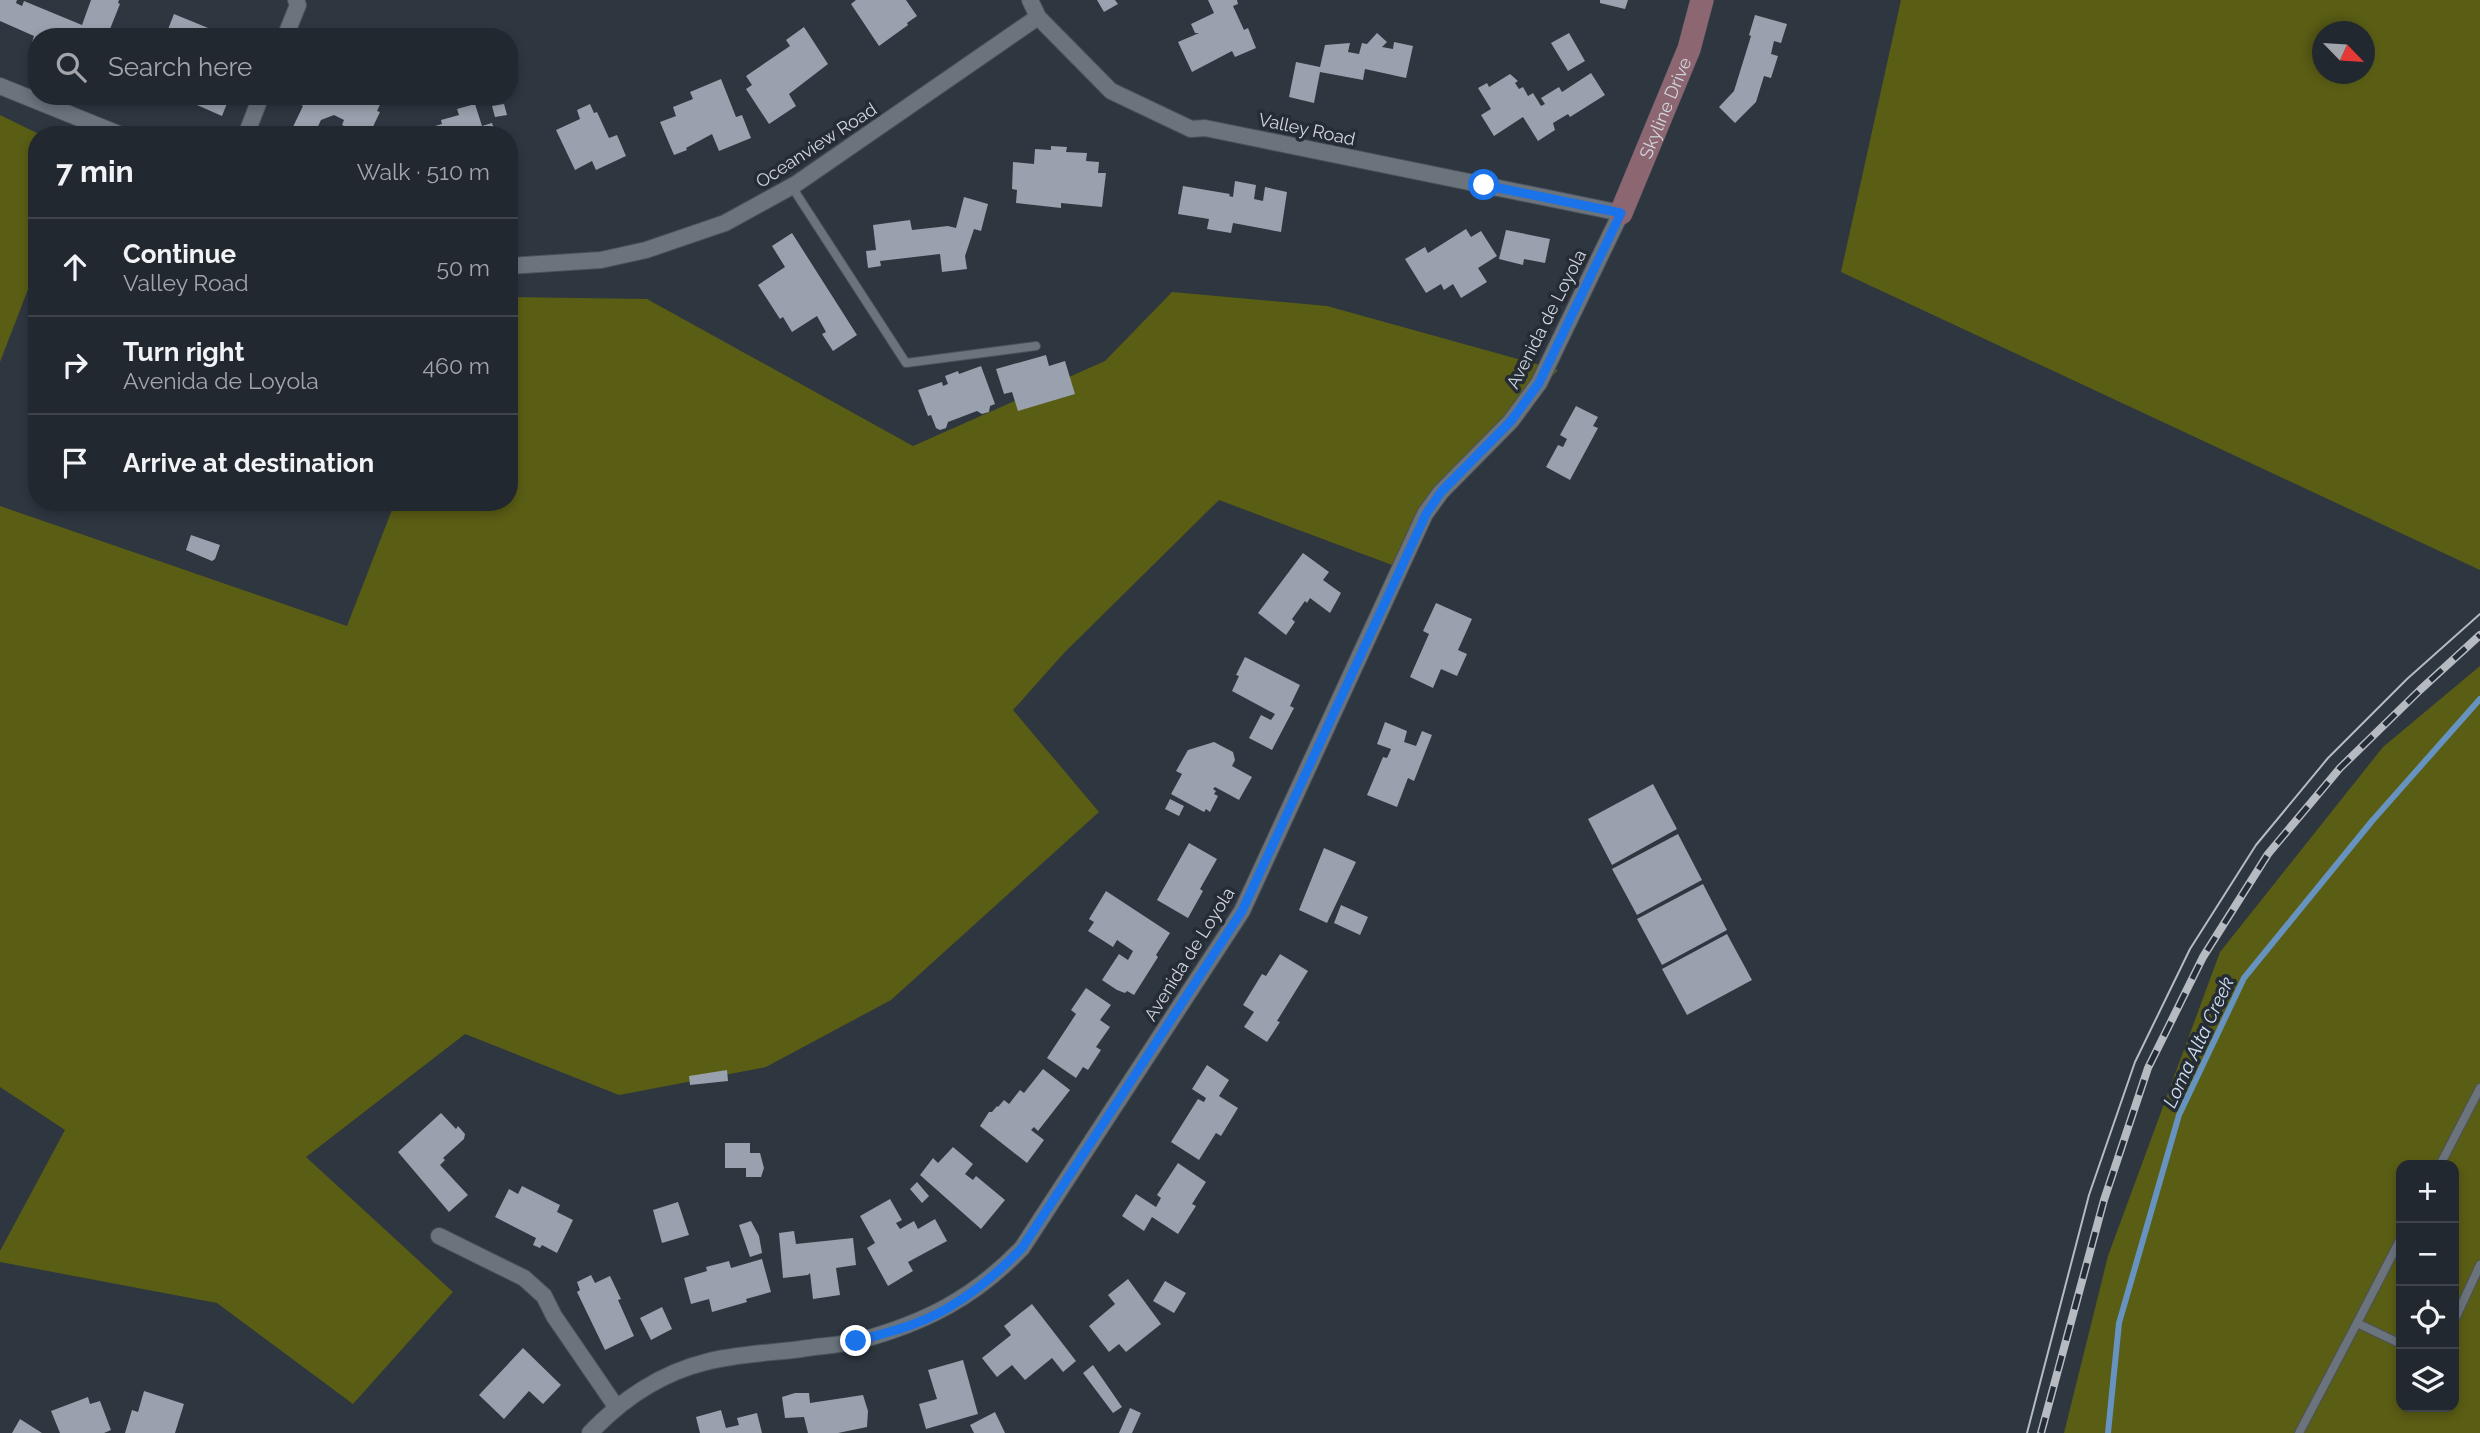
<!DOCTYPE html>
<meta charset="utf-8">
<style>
body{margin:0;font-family:Raleway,sans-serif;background:#2e343b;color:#f1f3f6}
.controls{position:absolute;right:21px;bottom:21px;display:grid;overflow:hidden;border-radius:14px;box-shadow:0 4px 10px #0003}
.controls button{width:63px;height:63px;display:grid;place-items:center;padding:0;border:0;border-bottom:2px solid #3f444b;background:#22282f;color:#f1f3f6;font:35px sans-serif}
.compass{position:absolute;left:2312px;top:21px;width:63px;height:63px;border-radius:50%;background:#22282f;box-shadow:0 4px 10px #0003;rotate:115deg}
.stop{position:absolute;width:21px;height:21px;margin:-16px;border:5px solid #1a73e8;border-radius:50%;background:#fff}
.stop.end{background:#1a73e8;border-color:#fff;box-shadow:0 2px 7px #0008}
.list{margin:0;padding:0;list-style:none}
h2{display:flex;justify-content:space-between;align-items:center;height:91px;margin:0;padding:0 28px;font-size:30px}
h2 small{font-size:23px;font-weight:400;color:#a2a6aa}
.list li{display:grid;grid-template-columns:46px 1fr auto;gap:21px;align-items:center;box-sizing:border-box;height:98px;padding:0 28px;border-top:2px solid #3f444b}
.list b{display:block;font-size:26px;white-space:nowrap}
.list p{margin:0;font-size:23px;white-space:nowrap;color:#a2a6aa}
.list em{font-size:23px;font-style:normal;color:#a2a6aa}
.icon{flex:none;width:38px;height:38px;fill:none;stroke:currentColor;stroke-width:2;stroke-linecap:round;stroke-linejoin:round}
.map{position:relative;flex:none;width:2480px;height:1433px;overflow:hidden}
.search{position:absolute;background:#22282f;box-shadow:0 4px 10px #0003;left:28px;top:28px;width:490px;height:77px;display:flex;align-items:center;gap:18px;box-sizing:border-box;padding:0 24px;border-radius:28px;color:#a2a6aa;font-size:26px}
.panel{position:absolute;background:#22282f;box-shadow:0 4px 10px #0003;left:28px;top:126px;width:490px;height:385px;border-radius:28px}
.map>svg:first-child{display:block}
</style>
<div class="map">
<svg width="2480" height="1433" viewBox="0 0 2480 1433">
<rect width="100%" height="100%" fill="#2e363f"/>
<path fill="#5a5d14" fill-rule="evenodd" d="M 1901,0 L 2480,0 L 2480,570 L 1841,272 ZM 2322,32 L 2364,32 L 2364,74 L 2322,74 Z
M 0,115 L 41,135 L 37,135 L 37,266 L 0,362 Z
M 1172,292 L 1327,306 L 1558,370 L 1441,492 L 1400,568 L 1219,500 L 1064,653 L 1013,710 L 1099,812 L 891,1000 L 766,1067 L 619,1095 L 465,1034 L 306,1157 L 453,1292 L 353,1404 L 217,1303 L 0,1262 L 0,1251 L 65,1130 L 0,1087 L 0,506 L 347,626 L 395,502 L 509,502 L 509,297 L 647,299 L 913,446 L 1105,361 Z
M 2480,666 L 2480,1433 L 2064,1433 L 2108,1256 L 2220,952 L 2383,747 ZM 2401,1165 L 2454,1165 L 2454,1407 L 2401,1407 Z"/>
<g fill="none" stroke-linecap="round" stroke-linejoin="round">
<path stroke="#6793c1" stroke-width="6" d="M 2108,1433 L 2119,1323 L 2179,1115 L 2244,978 L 2372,821 L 2480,699"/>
</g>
<path fill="#98a1ad" d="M 0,0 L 17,0 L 16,3 L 22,6 L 24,1 L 82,25 L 91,0 L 119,0 L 118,3 L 120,4 L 110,29 L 124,35 L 123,37 L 37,37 L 37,44 L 32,42 L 34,36 L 0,21 Z
M 856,0 L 906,0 L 917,16 L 907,23 L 908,25 L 879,46 L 851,4 Z
M 1097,0 L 1115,0 L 1118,4 L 1104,12 Z
M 1208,0 L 1237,0 L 1238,4 L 1233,6 L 1244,30 L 1248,28 L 1256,48 L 1235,57 L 1232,51 L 1192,72 L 1178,42 L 1199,33 L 1195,33 L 1191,24 L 1214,13 Z
M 1600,0 L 1628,0 L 1625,9 L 1600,3 Z
M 174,14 L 230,37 L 165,37 Z
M 1755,15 L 1787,24 L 1781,43 L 1774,41 L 1771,54 L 1778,56 L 1771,78 L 1764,76 L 1756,102 L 1735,123 L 1719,107 L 1734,91 L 1751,36 L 1749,35 Z
M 804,27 L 828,64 L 789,94 L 796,106 L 769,124 L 746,89 L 752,85 L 746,76 L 790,46 L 786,40 Z
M 1377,33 L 1387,42 L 1382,47 L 1393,49 L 1394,42 L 1413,46 L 1406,78 L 1365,69 L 1363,80 L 1320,72 L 1314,103 L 1289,97 L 1296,62 L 1320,67 L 1325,45 L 1350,43 L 1348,52 L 1359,54 L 1362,43 L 1367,44 Z
M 1569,33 L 1585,61 L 1568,71 L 1551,43 Z
M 1591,73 L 1605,95 L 1570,117 L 1568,114 L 1553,123 L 1555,130 L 1538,141 L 1523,117 L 1494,136 L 1481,115 L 1491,109 L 1478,88 L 1487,83 L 1489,87 L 1510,74 L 1518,81 L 1515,83 L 1519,89 L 1523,87 L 1528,96 L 1533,93 L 1541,106 L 1545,104 L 1541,98 L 1559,87 L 1562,92 Z
M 721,79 L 736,117 L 742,115 L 751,138 L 719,151 L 712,134 L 686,148 L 687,150 L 674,155 L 660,122 L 676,116 L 673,107 L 693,99 L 690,92 Z
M 201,96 L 230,96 L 222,116 L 197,105 Z
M 300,96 L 384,96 L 377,111 L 380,112 L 369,135 L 363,135 L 342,125 L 344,120 L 334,115 L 321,120 L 314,135 L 289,135 L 303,106 L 297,103 Z
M 475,104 L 482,126 L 492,123 L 496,135 L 415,135 L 414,132 L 442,124 L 441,120 L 459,115 L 457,109 Z
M 504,104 L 507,115 L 495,117 L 492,106 Z
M 590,104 L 594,113 L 597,112 L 609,138 L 617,135 L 626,156 L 596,170 L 592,161 L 575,170 L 556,130 L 580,119 L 577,110 Z
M 1051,146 L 1067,147 L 1066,152 L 1087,153 L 1086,161 L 1099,162 L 1098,173 L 1106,173 L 1102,207 L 1061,203 L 1061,208 L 1016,203 L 1017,190 L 1012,189 L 1013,162 L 1034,164 L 1035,149 L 1051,150 Z
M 1235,181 L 1256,185 L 1254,199 L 1263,201 L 1265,187 L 1287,192 L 1281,232 L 1233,223 L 1231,233 L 1207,229 L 1209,219 L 1178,214 L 1183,186 L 1230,194 L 1229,196 L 1233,197 Z
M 964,197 L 988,204 L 981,231 L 974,229 L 965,256 L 967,269 L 942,272 L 940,254 L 880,261 L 881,266 L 868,268 L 866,251 L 876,250 L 873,225 L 910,220 L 912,230 L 948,226 L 956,228 Z
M 1466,229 L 1471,237 L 1481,231 L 1497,256 L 1478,268 L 1487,282 L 1461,298 L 1453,284 L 1444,290 L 1441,284 L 1426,293 L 1405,259 L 1425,247 L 1428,253 Z
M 1506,230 L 1550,239 L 1545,263 L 1524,259 L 1523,265 L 1499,259 Z
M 792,233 L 857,335 L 833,351 L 822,334 L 826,332 L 817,316 L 792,332 L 783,317 L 780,319 L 758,285 L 785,267 L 772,246 Z
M 1046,355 L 1049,366 L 1065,361 L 1075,394 L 1018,411 L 1012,392 L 1004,394 L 996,369 Z
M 981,366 L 995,404 L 990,406 L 989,412 L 982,414 L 977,411 L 948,422 L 946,428 L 940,430 L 936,428 L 931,415 L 928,416 L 918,390 L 942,382 L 943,386 L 948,384 L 945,376 L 958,371 L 959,374 Z
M 1576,406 L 1598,417 L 1593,426 L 1598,428 L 1570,480 L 1546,467 L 1558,445 L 1563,447 L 1567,439 L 1560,435 Z
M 191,535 L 220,545 L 215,559 L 212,561 L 186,550 Z
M 1303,553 L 1329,572 L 1323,580 L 1341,593 L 1330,613 L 1310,598 L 1307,603 L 1305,601 L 1292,619 L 1295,622 L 1286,635 L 1258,613 Z
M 1436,603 L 1472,619 L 1458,650 L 1467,654 L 1457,676 L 1441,669 L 1433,688 L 1410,677 L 1429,634 L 1423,631 Z
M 1245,657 L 1300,685 L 1290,706 L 1294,708 L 1272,750 L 1249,738 L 1261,715 L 1271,720 L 1275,714 L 1232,691 L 1239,676 L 1236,675 Z
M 1385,722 L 1407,731 L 1404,742 L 1416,746 L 1422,731 L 1432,735 L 1414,781 L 1408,778 L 1397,807 L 1367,795 L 1383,757 L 1387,758 L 1391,749 L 1377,744 Z
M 1214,742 L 1233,752 L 1235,760 L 1232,766 L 1252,777 L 1239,800 L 1215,787 L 1213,789 L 1216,791 L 1214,794 L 1218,796 L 1210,812 L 1206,809 L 1204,812 L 1171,794 L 1182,774 L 1176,771 L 1188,750 Z
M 1653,784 L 1677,829 L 1612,865 L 1588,819 Z
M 1170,799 L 1184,806 L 1179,816 L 1165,809 Z
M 1678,834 L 1702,880 L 1637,915 L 1612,869 Z
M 1189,843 L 1217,859 L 1200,889 L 1203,891 L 1188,918 L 1157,900 Z
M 1324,848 L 1356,862 L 1327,923 L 1299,910 Z
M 1703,884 L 1727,930 L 1662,965 L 1637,919 Z
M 1106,891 L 1170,933 L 1156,955 L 1158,957 L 1134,995 L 1127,991 L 1125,993 L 1117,990 L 1102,980 L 1119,954 L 1128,960 L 1133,951 L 1117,940 L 1113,947 L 1088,931 L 1094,922 L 1089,919 Z
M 1341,905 L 1368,917 L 1360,935 L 1334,923 Z
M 1727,934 L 1752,980 L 1687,1015 L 1662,969 Z
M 1280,954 L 1308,971 L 1277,1021 L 1280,1022 L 1267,1042 L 1244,1027 L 1254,1012 L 1243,1005 L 1262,974 L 1266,976 Z
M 1086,988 L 1111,1005 L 1100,1020 L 1110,1027 L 1096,1047 L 1101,1050 L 1088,1070 L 1083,1067 L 1076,1078 L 1047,1058 L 1076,1014 L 1071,1010 Z
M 1207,1065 L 1229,1080 L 1219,1096 L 1238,1108 L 1221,1136 L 1216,1133 L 1199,1160 L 1171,1142 L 1198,1099 L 1204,1102 L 1206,1098 L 1192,1089 Z
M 1043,1069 L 1070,1090 L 1038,1131 L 1034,1127 L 1031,1130 L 1044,1140 L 1027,1163 L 980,1126 L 989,1112 L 992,1112 L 997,1106 L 998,1107 L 1004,1100 L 1009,1104 L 1020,1090 L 1024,1093 Z
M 727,1070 L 728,1081 L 690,1085 L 689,1076 Z
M 441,1113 L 456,1129 L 458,1126 L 465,1134 L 464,1139 L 443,1158 L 445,1160 L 440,1165 L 468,1195 L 449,1212 L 398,1152 Z
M 725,1143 L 750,1143 L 750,1153 L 760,1153 L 764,1168 L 761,1177 L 746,1177 L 746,1168 L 725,1168 Z
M 953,1147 L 973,1164 L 965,1174 L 973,1180 L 976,1176 L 1005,1200 L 981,1229 L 920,1175 L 933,1158 L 938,1163 Z
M 1178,1163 L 1206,1182 L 1192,1204 L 1196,1206 L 1178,1234 L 1152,1217 L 1144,1231 L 1122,1216 L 1136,1194 L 1156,1207 L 1161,1198 L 1157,1195 Z
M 917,1182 L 929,1196 L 922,1203 L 910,1189 Z
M 522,1186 L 560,1205 L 557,1212 L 573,1220 L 557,1253 L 542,1245 L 540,1248 L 533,1245 L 536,1238 L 495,1217 L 509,1189 L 518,1194 Z
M 890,1199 L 902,1220 L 896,1223 L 900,1229 L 914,1221 L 918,1229 L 935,1219 L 947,1241 L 908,1262 L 913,1271 L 888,1286 L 867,1248 L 875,1243 L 860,1216 Z
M 678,1202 L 689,1235 L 662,1243 L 653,1210 Z
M 751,1221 L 759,1236 L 762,1253 L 750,1257 L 739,1225 Z
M 794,1231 L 796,1244 L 853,1238 L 856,1265 L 836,1268 L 840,1295 L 813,1299 L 810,1273 L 808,1275 L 783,1278 L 779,1233 Z
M 762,1259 L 771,1292 L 746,1299 L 747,1302 L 712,1312 L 709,1299 L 691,1304 L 684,1278 L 707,1271 L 706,1267 L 729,1261 L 731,1268 Z
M 591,1275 L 595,1283 L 610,1276 L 621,1299 L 618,1300 L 634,1336 L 605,1350 L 577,1292 L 580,1290 L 577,1282 Z
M 1128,1279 L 1161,1324 L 1126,1352 L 1119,1344 L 1109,1352 L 1089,1326 L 1115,1304 L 1108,1295 Z
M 1165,1281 L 1186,1293 L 1174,1313 L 1153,1301 Z
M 1032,1304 L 1076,1361 L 1063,1372 L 1052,1358 L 1025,1380 L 1012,1365 L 997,1377 L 982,1358 L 1011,1335 L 1004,1326 Z
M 662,1307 L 672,1329 L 651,1340 L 640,1318 Z
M 523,1348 L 561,1385 L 543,1404 L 529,1391 L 504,1419 L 479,1395 Z
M 963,1360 L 978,1414 L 926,1429 L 919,1404 L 937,1399 L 928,1370 Z
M 1093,1365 L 1122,1407 L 1113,1413 L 1083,1373 Z
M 144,1391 L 184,1404 L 175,1433 L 125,1433 L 132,1410 L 138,1412 Z
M 795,1393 L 809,1393 L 810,1403 L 863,1395 L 868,1411 L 867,1427 L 838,1433 L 808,1433 L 804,1417 L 785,1418 L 782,1397 Z
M 88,1397 L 90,1404 L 100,1401 L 111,1430 L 104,1433 L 60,1433 L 51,1411 Z
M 1130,1408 L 1141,1413 L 1132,1433 L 1119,1433 Z
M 721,1410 L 726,1428 L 739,1425 L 737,1418 L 757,1413 L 762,1433 L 700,1433 L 696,1417 Z
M 995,1412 L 1005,1433 L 974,1433 L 970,1425 Z
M 20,1419 L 42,1433 L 12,1433 Z"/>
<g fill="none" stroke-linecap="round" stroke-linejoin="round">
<g stroke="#4b5159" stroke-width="10">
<path id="lane" d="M 792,187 L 906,363 L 1036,346
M 2440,1165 L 2480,1088
M 2401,1238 L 2357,1323 L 2401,1344
M 2454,1321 L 2480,1265
M 2299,1433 L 2357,1323"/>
</g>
<g stroke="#4b5159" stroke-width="18">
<path id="street" d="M 285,37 L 298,5 L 296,0
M 0,86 L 121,135
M 246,135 L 261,96
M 509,266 L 601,260 L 646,250 L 725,223 L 796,184 L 1038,17
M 439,1236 L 524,1278 L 544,1296 L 554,1316 L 617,1408
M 590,1433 C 621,1400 661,1373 706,1362 C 736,1354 770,1353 801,1349 C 820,1346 840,1345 858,1341 C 925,1323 974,1298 1022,1248 L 1242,911 L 1425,514 L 1441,492 L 1511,421 L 1539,383 L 1621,213 L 1205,128 L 1191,129 L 1111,91 L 1038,17 L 1030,0"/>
</g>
<g stroke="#4b5159" stroke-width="24">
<g id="secondary">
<path id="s1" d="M 1621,213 L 1689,49 L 1702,0"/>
</g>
</g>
<use href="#lane" stroke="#6b737d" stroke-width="8"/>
<use href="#street" stroke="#6b737d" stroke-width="16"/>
<use href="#secondary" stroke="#8c6671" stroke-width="23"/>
<path stroke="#b5bbc1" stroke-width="2" d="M 2027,1433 L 2089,1195 L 2135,1062 L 2190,949 L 2256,845 L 2328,758 L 2407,679 L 2480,614"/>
<g stroke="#b5bbc1" stroke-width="8">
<path id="rail" d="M 2041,1433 L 2104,1200 L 2148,1068 L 2203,957 L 2268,854 L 2340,768 L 2420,690 L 2480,635"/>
</g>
<use href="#rail" stroke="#252c35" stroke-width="5" stroke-dasharray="16" stroke-linecap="butt"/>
</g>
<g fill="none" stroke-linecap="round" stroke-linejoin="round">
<path stroke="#1a73e8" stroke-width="9" d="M 856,1341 C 875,1336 895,1331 914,1324 C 955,1309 992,1279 1022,1248 L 1242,911 L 1426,514 L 1441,492 L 1511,421 L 1539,383 L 1621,213 L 1484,185"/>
</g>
<g text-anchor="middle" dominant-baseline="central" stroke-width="7" stroke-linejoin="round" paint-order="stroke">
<g font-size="18" fill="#d1d6dc" stroke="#252c35">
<text stroke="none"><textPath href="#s1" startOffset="114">Skyline Drive</textPath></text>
<text transform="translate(1307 129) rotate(12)">Valley Road</text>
<text transform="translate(816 145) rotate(-33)">Oceanview Road</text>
<text transform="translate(1546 319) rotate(-63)">Avenida de Loyola</text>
<text transform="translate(1189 954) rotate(-58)">Avenida de Loyola</text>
</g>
<g font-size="19" font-style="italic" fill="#d0e0f1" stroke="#252c35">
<text transform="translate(2198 1042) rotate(-65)">Loma Alta Creek</text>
</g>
</g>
</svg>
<div class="controls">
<button>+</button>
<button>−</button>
<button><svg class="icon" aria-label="locate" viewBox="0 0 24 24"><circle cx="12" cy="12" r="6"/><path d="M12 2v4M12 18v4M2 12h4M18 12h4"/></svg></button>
<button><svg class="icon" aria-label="layers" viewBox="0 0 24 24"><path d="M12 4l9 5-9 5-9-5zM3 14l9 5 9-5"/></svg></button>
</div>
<svg class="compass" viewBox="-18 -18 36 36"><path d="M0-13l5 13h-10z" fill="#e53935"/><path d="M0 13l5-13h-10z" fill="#a2a6aa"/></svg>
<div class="stop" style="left:1484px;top:185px"></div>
<div class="stop end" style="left:856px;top:1341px"></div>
<div class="search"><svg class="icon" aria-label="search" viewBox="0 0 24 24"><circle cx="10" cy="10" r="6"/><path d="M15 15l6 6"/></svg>Search here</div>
<section class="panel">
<h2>7 min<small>Walk · 510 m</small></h2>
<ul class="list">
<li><svg class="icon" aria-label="ahead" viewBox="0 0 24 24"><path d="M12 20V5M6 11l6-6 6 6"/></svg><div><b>Continue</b><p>Valley Road</p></div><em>50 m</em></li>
<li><svg class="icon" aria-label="right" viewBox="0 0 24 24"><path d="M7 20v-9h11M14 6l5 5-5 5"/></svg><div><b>Turn right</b><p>Avenida de Loyola</p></div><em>460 m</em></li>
<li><svg class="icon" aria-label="arrive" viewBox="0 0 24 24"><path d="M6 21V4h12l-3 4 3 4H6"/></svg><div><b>Arrive at destination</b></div></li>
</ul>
</section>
</div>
